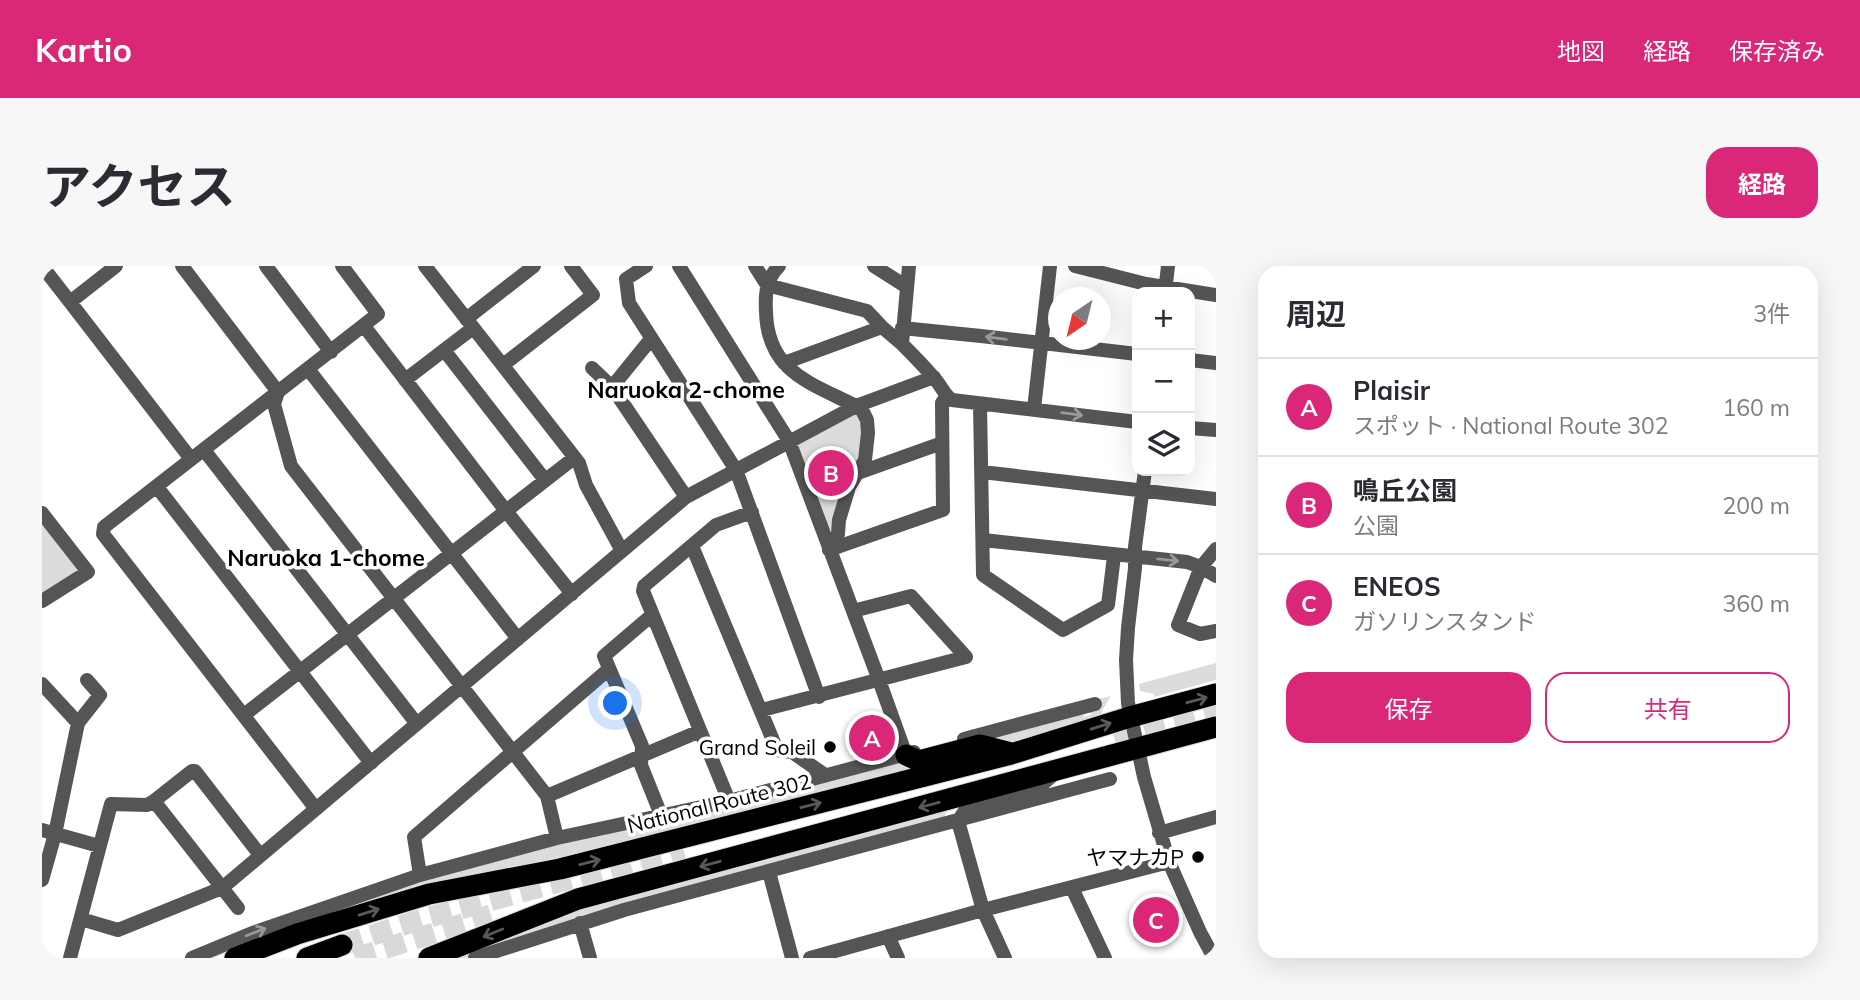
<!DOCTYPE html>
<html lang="ja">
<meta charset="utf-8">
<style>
body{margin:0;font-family:Mulish,"Noto Sans JP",sans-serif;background:#f7f7f7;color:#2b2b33}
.controls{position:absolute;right:21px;top:21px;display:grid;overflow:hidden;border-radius:14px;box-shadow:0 7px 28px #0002}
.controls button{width:63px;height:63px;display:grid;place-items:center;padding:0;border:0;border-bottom:2px solid #e1e1e2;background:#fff;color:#2b2b33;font:35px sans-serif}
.compass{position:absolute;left:1006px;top:21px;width:63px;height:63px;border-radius:50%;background:#fff;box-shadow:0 7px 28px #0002;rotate:215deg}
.you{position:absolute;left:574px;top:438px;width:24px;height:24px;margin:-18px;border:5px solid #fff;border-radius:50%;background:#1a73e8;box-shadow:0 0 0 10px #1a73e833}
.badge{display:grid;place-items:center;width:46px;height:46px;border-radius:50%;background:#db2777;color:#fff;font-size:23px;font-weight:700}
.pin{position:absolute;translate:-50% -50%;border:4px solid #fff;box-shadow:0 2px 7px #0006}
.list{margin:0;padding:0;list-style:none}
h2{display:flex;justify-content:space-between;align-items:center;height:91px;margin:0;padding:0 28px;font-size:30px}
h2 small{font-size:23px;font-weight:400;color:#7c7c81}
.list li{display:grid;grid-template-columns:46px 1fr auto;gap:21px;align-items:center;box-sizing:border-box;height:98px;padding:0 28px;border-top:2px solid #e1e1e2}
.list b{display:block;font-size:26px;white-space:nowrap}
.list p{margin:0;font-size:23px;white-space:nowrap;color:#7c7c81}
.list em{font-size:23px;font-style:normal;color:#7c7c81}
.actions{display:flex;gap:14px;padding:21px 28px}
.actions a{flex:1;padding:16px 0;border:2px solid #db2777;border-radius:21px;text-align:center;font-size:24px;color:#db2777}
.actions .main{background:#db2777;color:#fff}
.icon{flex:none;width:38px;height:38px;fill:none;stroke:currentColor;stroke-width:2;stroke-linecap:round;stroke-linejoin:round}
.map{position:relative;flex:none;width:1174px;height:692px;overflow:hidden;border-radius:21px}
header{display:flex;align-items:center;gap:42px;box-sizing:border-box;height:98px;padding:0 35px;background:#db2777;color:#fff}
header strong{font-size:33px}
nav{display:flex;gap:38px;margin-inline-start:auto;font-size:24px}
.intro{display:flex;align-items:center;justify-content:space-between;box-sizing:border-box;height:168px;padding:0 42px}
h1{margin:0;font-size:49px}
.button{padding:18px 32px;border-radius:21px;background:#db2777;color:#fff;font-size:24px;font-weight:700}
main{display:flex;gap:42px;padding:0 42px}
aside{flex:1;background:#fff;border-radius:21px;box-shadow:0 7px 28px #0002}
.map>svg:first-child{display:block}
</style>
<header>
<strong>Kartio</strong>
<nav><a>地図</a><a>経路</a><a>保存済み</a></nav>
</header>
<div class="intro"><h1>アクセス</h1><a class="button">経路</a></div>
<main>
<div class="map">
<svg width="1174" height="692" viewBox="0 0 1174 692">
<rect width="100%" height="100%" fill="#fff"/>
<path fill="#dcdcdc" d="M 818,145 L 821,193 L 794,262 L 786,264 L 755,179 Z
M 0,254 L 37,301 L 36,306 L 0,329 Z
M 1174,397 L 1174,414 L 1112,431 L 1112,428 L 1098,425 L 1097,418 Z
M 1069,430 L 1060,445 L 1061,452 L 959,480 L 876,489 L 1041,447 L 1042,451 L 1049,449 L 1048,445 L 1056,433 Z
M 937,485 L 191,684 L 171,692 L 155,692 L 382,611 L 847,496 L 864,499 Z
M 991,517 L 991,522 L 906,545 L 899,555 L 452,682 L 424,692 L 409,692 L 518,649 Z"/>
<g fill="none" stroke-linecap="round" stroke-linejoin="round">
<path stroke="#d9d9d9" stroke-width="21" stroke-dasharray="21 10" stroke-linecap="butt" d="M 1071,467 L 1174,439
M 300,679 L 374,655 L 641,582
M 313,692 L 449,649"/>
<g stroke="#dbdbdb" stroke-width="23">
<path id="highway" d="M 864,489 L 877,495 L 938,479 L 969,487
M 193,692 L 255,668 L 387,628 L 518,603 L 969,488 L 1088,451 L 1174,428
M 265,692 L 300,679
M 387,692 L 536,633 L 1174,461"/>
</g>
<path stroke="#555" stroke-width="14" d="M 0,0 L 28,36 L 74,0
M 140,0 L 236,126 L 232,138 L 249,200 L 505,530 L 515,572
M 224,0 L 289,86
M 383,0 L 537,197 L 544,219 L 580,285
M 604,0 L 584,13 L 587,37 L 694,204 L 777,431
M 637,0 L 747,175 L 837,414 L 864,489
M 713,0 L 725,19 L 825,45 L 840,61 L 860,78
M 737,0 C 724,13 723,28 724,45 C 725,106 769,117 814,140 L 820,144 L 825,154 L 826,167 L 823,194 L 807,221 L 797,254 L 796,268 L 787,284
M 832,0 L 865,21
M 867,0 L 860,78 C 871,89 882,100 892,112 C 899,119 902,129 910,134 L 1095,156
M 1033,0 L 1104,18 L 1174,29
M 1123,26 L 1126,0
M 28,36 L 149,193
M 424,53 L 492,0
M 322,60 L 464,245 L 530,328
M 860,62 L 939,70 L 1095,88
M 609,73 L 570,121 L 644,231
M 402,84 L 503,214
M 1148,94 L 1174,97
M 742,97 L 840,61
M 461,99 L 551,29 L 529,0
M 550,102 L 570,121
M 266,103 L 476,373
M 363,114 L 431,62
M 938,138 L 941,309 L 1021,364 L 1066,339 L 1072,290
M 992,143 L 1008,0
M 1148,162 L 1174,164
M 162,184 L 375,458
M 1103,205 L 1093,281 L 1093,302 L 1086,362 L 1084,394 L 1086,437 L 1102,511 L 1127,596 L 1158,666 L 1172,692
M 940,206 L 1174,233
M 816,207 L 900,177
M 115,221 L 329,497
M 0,247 L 46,306 L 0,335
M 941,274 L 1145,296 L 1159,301 L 1174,310
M 650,280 L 735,484 L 750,486 L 783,509
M 1174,283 L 1159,301 L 1136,359 L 1158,368 L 1174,365
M 787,284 L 901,244 L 900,137 L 904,131
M 610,349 L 562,390 L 600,480 L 599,499 L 619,549
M 0,418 L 36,457 L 13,568 L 0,614
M 720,444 L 924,391 L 869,330 L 811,345
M 202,449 L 532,192
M 36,457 L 58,429 L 45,414
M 922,473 L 1053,438
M 505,530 L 658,465
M 112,535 L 150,505 L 153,505 L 218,589
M 687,535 L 601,325 L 602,320 L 674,259 L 710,246
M 274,543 L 61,268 L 62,261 L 336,48 L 300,0
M 916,555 L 925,542 L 995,523 L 1012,508
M 0,564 L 57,580
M 1117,567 L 1174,551
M 727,606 L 750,692
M 378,609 L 372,571 L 567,403
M 1030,622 L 1063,692
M 39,653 L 76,664 L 180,622 L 644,231 L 814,140 L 892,111
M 538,657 L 548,692
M 846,670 L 856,692
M 28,692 L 69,538 L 105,539 L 112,535 L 196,642
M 150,692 L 213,666 L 378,609 L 515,572 L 687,535 L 872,486
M 433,692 L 582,644 L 1068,513
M 768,692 L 941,644 L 916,555
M 963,692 L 941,644 L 1127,596"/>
<use href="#highway" stroke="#000" stroke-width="21"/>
</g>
<defs><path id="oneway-shaft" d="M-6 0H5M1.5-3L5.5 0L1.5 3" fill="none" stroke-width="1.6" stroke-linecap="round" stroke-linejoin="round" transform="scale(1.75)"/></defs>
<g stroke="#999">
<use href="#oneway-shaft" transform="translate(954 72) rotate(-173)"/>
<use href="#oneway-shaft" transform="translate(1030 148) rotate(7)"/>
<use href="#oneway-shaft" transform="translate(1126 294) rotate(6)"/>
<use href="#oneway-shaft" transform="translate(214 666) rotate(-21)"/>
</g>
<g stroke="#595959">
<use href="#oneway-shaft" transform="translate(1155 434) rotate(-15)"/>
<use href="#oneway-shaft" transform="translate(1059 460) rotate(-17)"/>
<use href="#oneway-shaft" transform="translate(769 539) rotate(-14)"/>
<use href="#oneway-shaft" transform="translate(887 539) rotate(165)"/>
<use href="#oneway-shaft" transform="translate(548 596) rotate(-14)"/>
<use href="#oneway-shaft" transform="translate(668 598) rotate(165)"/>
<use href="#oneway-shaft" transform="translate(327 646) rotate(-17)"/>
<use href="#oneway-shaft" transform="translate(451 667) rotate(158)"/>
</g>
<g fill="#000" stroke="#fff" stroke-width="2.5">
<circle cx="788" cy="481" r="7"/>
<circle cx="1156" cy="591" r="7"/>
</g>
<g text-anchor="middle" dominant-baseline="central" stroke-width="7" stroke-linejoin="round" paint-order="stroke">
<g font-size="21" fill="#000" stroke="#fff" text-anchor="end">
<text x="774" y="481">Grand Soleil</text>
<text x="1142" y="591">ヤマナカP</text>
</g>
<g font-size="21" fill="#000" stroke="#fff">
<text transform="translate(677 537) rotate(-14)">National Route 302</text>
</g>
<g font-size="23" font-weight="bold" fill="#000" stroke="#fff">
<text x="644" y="123">Naruoka 2-chome</text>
<text x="284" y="291">Naruoka 1-chome</text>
</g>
</g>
</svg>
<div class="controls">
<button>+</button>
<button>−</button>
<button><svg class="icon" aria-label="layers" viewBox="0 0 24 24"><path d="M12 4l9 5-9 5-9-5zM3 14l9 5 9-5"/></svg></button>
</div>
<svg class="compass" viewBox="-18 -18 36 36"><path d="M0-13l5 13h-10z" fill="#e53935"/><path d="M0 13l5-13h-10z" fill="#7c7c81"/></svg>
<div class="you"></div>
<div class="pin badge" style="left:830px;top:472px">A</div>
<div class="pin badge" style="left:789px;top:207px">B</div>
<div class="pin badge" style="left:1114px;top:654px">C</div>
</div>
<aside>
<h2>周辺<small>3件</small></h2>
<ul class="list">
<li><span class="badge">A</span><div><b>Plaisir</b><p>スポット · National Route 302</p></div><em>160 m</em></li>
<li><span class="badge">B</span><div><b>鳴丘公園</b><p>公園</p></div><em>200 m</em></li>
<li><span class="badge">C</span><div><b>ENEOS</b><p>ガソリンスタンド</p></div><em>360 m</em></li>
</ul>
<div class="actions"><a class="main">保存</a><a>共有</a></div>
</aside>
</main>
